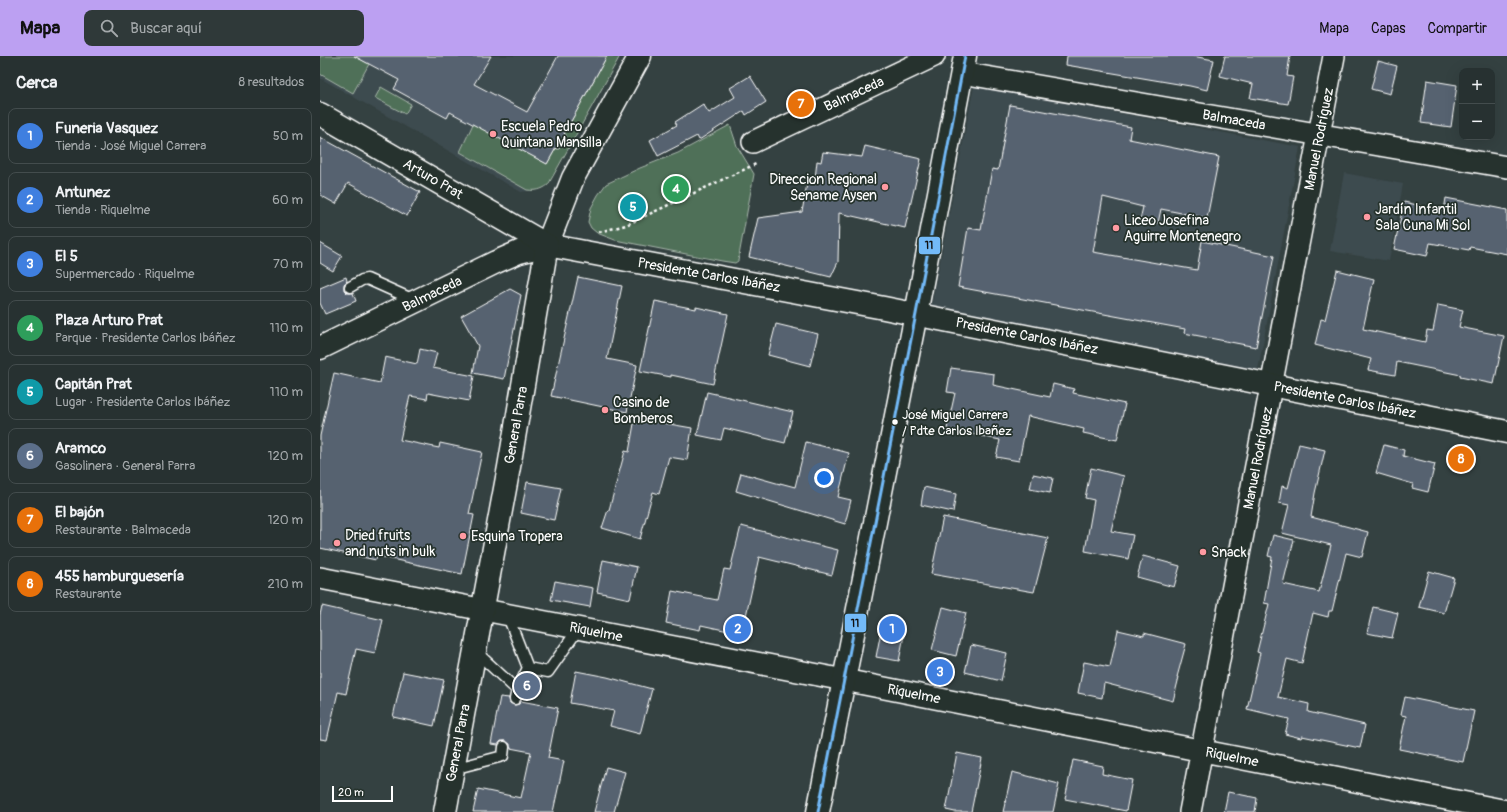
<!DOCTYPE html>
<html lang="es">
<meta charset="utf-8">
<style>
body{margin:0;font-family:Pangolin,sans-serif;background:#2f3939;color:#f1f3f6}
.controls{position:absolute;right:12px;top:12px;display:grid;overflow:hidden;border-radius:8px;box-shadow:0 4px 16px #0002}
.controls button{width:36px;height:36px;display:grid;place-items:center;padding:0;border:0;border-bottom:1px solid #434c4d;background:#273131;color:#f1f3f6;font:20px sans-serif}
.scale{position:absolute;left:12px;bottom:10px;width:61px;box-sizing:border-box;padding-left:4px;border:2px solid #fff;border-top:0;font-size:11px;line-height:14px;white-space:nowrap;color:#fff;-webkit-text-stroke:3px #26332d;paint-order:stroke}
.you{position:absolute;left:504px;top:422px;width:14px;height:14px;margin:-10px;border:3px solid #fff;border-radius:50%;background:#1a73e8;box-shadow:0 0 0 6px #1a73e833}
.badge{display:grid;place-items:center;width:26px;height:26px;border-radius:50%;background:#bca0f2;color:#fff;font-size:13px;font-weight:700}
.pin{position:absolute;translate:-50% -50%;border:2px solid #fff;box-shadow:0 1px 4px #0006}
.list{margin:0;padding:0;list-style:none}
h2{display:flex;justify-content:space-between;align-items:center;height:52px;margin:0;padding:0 16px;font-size:17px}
h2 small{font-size:13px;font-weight:400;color:#a4a9ab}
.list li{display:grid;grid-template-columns:26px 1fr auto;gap:12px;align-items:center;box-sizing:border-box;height:56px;margin:0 8px 8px;padding:0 8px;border:1px solid #434c4d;border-radius:8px}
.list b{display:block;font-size:15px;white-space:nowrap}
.list p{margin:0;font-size:13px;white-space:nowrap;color:#a4a9ab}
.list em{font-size:13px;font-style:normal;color:#a4a9ab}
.icon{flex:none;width:22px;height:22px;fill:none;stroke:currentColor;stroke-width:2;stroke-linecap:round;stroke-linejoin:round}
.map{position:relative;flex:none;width:1187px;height:756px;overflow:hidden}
header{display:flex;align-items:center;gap:24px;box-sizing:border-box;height:56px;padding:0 20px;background:#bca0f2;color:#111}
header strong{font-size:19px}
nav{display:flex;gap:22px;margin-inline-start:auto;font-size:14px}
.search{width:280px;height:36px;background:#2f3939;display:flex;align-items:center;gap:10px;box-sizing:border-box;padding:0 14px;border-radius:8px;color:#a4a9ab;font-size:15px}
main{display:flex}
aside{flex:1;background:#273131}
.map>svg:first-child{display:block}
</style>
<header>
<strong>Mapa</strong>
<div class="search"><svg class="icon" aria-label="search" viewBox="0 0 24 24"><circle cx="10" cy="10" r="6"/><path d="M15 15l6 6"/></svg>Buscar aquí</div>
<nav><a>Mapa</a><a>Capas</a><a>Compartir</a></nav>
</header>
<main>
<aside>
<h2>Cerca<small>8 resultados</small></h2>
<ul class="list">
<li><span class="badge" style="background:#3f7fe0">1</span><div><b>Funeria Vasquez</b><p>Tienda · José Miguel Carrera</p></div><em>50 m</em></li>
<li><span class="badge" style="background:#3f7fe0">2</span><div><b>Antunez</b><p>Tienda · Riquelme</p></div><em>60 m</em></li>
<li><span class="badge" style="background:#3f7fe0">3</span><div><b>El 5</b><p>Supermercado · Riquelme</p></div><em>70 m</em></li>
<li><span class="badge" style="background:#2e9e5b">4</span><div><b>Plaza Arturo Prat</b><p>Parque · Presidente Carlos Ibáñez</p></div><em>110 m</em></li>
<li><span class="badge" style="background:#0f9aa8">5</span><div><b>Capitán Prat</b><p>Lugar · Presidente Carlos Ibáñez</p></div><em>110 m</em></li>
<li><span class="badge" style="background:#5c6f8a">6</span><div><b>Aramco</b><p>Gasolinera · General Parra</p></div><em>120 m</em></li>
<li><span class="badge" style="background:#e8710a">7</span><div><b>El bajón</b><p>Restaurante · Balmaceda</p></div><em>120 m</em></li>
<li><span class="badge" style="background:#e8710a">8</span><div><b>455 hamburguesería</b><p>Restaurante</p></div><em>210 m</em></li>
</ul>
</aside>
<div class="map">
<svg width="1187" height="756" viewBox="0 0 1187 756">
<rect width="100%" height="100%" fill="#344141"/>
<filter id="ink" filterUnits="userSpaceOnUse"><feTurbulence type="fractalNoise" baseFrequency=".025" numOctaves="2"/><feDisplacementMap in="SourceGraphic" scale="8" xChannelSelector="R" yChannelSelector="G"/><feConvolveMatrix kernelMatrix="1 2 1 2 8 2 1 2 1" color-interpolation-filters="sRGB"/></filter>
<g filter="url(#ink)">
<path fill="#3e4b4f" d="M 0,0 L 292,0 L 215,134 L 201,136 L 0,22 Z
M 654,30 L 980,91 L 937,319 L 611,252 Z
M 1024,117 L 1083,128 L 1069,205 L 1010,195 Z"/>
<path fill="#506f58" stroke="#a8b7ac" d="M 0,0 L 34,0 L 49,8 L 33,37 L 0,18 Z
M 278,0 L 300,0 L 228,129 C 221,134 216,135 207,134 L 140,96 L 153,68 L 227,108 L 236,92 L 239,93 L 246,79 L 244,78 L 285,4 Z
M 61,31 L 91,48 L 85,58 L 55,42 Z
M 410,69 L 417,90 L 434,118 L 418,205 L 415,207 L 402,205 L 295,184 L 277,177 L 271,172 L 268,166 L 271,152 L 278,139 L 286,128 L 320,112 L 358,97 Z"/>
<path fill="#56626f" stroke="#fff" d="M 34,0 L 171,0 L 154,28 L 207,56 L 238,0 L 287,0 L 244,78 L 246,79 L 238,93 L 236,92 L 227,108 L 130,56 L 127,62 L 74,33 L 79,24 Z
M 747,0 L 872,0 L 894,4 L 887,34 L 870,30 L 746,9 Z
M 905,0 L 970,0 L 967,20 L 973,21 L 968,48 L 930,42 L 933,28 L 900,20 Z
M 1058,5 L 1077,10 L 1070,38 L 1051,33 Z
M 430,20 L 446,46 L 426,59 L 424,55 L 379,84 L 377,80 L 338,100 L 330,84 L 357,69 L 355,66 L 383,48 L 389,57 L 415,41 L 410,32 Z
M 1107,24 L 1137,29 L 1131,71 L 1101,67 Z
M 690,49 L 811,71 L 809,83 L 899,101 L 887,162 L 841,153 L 838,167 L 822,167 L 822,164 L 820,164 L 823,151 L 783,141 L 773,196 L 877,214 L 882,185 L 954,200 L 936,291 L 864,277 L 865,273 L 638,231 L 648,172 L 661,174 L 672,113 L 678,114 Z
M 0,81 L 100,136 L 87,160 L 28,127 L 16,148 L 0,139 Z
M 545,90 L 601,103 L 585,172 L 519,157 L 518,206 L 511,221 L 429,201 L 438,162 L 482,156 L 488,122 L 495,123 L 497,105 L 501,106 L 503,96 L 542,101 Z
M 1126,142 L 1187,154 L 1187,198 L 1150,191 L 1149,194 L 1110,187 L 1107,200 L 1074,193 L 1084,146 L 1124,155 Z
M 0,187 L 22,200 L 13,215 L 0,207 Z
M 1017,214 L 1054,223 L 1043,273 L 1105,286 L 1107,274 L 1113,275 L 1118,249 L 1143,254 L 1139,271 L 1184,280 L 1174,328 L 1140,321 L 1141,319 L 1077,306 L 1075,319 L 1048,314 L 1051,303 L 995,289 L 1001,263 L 1005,264 Z
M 26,221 L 27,225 L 24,228 L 24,234 L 27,237 L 33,237 L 36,245 L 5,258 L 0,247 L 0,232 Z
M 258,221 L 302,230 L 287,303 L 317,309 L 307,356 L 231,340 Z
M 190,233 L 201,239 L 184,323 L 153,317 L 158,290 L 141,260 Z
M 335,245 L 376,253 L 376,251 L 408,258 L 393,328 L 351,319 L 351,321 L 320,315 Z
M 456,268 L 498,278 L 490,310 L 448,299 Z
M 100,293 L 117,297 L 113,312 L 154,320 L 149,345 L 108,337 L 107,343 L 90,340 L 80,384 L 119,392 L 120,387 L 162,396 L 149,458 L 154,459 L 142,518 L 57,500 L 56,504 L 0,492 L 0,380 L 14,317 L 60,327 L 65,301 L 97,308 Z
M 631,312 L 674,318 L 673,329 L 730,341 L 733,328 L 754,333 L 753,337 L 805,348 L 797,384 L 763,377 L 764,373 L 708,360 L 699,405 L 676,401 L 680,384 L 627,373 L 635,337 L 627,336 Z
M 387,336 L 473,356 L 465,387 L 404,372 L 401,384 L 377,379 Z
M 315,362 L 372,372 L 367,404 L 349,401 L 339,438 L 333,436 L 320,483 L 282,472 L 288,454 L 289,454 L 305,395 L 309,396 Z
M 486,386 L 529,397 L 518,441 L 531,444 L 525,468 L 416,435 L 421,417 L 460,428 L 460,427 L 475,431 Z
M 979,388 L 1005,394 L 995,437 L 991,461 L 1048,476 L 1042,501 L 1026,497 L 1012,555 L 1009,555 L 1008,561 L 993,557 L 982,607 L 967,603 L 958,641 L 989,648 L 988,656 L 1045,669 L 1040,692 L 982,680 L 981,682 L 965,678 L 969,663 L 927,653 L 940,597 L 937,596 L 949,548 L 944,547 L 952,501 L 948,500 L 953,479 L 974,484 L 963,528 L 999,536 L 1011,489 L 962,477 L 969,449 L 959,447 L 962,430 L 968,432 Z
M 1064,389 L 1084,394 L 1083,400 L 1115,408 L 1108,436 L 1092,432 L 1093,428 L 1056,417 Z
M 771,412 L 804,420 L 791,475 L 813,479 L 808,503 L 765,495 L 774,444 L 765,442 Z
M 713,418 L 733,422 L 730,437 L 710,433 Z
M 207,426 L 241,432 L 234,464 L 201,457 Z
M 604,431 L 636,438 L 633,456 L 601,449 Z
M 623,461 L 728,482 L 714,536 L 611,518 Z
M 421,470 L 518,494 L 512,519 L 439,501 L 422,578 L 381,569 L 380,574 L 346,567 L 352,535 L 397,544 L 404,513 L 410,514 Z
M 823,500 L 860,510 L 854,531 L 817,521 Z
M 283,504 L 317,511 L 310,543 L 277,536 Z
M 1109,515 L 1134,522 L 1124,557 L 1099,551 Z
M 235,525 L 273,532 L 270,551 L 231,544 Z
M 2,550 L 63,564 L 55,597 L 36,593 L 26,638 L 18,636 L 7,684 L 0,683 L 0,559 Z
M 623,551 L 646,557 L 636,600 L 612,594 Z
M 1053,551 L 1078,557 L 1072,582 L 1047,577 Z
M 562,570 L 585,574 L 579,605 L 556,601 Z
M 798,574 L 824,580 L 824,577 L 866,588 L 857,621 L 859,621 L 853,645 L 784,627 L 782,642 L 758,637 L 764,606 L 790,611 Z
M 651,589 L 687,597 L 681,625 L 645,616 Z
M 256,615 L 287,621 L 332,633 L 320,678 L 290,670 L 294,655 L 250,647 Z
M 83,616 L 124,624 L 114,670 L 73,661 Z
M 180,641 L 189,642 L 190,647 L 194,649 L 199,648 L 201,645 L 238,652 L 228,702 L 244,705 L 233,756 L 153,756 L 158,733 L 201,742 L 211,696 L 190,692 L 190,688 L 185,685 L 181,685 L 178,689 L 171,688 Z
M 1085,641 L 1154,655 L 1143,706 L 1079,693 L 1086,660 L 1081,659 Z
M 637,697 L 662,702 L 651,756 L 635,756 L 626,754 Z
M 753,704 L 783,710 L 782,718 L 812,724 L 806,755 L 745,743 Z
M 286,711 L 305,716 L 294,756 L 274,756 Z
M 692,716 L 739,728 L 733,756 L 683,756 Z
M 908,736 L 937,742 L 935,756 L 904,756 Z"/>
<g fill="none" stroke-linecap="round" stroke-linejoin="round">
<g stroke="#fff" stroke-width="13">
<path id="service" d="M 30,231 L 42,224 L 47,223 L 94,244
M 187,558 L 208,612 L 228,616 L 259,572
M 155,595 L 197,634 L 195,643
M 197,634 L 208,612
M 133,713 L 183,700 L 184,691"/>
</g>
<g stroke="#fff" stroke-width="24">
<path id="minor" d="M 642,17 L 1187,111
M 433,86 L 614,0
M 0,522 L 524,624 L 1187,755
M 870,756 L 1014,0"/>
</g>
<g stroke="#fff" stroke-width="25">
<path id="tertiary" d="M 227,189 L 253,122 L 320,0
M 0,292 L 176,206 L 199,196 L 227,189 L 564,252 L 1187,376
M 498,756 L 596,258 L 645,0"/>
</g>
<g stroke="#fff" stroke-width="25">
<path id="primary" d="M 0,58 L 227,189 L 189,411 L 125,756"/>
</g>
<path stroke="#fff" stroke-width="2.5" stroke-dasharray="3 3" stroke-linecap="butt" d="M 279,176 L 306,169 L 438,107"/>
<use href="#service" stroke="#26332d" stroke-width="10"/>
<use href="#minor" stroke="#26332d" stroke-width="21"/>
<use href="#tertiary" stroke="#26332d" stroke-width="22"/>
<use href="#primary" stroke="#26332d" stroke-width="22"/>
<g stroke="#26332d" stroke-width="6">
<path id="bus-1" d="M 498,756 L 596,258 L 645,0"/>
</g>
<use href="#bus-1" stroke="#73baf8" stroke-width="3"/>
</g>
</g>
<g fill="#ff9aa2" stroke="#26332d" stroke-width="1.5">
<circle cx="173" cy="78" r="4"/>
<circle cx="565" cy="131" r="4"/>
<circle cx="1047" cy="161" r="4"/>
<circle cx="796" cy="172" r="4"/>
<circle cx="285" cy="354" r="4"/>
<circle cx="143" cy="480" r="4"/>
<circle cx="17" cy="487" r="4"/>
<circle cx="883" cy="496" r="4"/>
</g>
<circle fill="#fff" stroke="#26332d" stroke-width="1.5" cx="575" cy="366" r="3.5"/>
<g text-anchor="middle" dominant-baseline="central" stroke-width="3.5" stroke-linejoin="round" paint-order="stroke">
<g font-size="13" fill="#fff" stroke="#26332d" text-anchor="start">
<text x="582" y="359">José Miguel Carrera<tspan x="582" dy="16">/ Pdte Carlos Ibañez</tspan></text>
</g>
<g font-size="14" fill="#fff" stroke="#26332d">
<text transform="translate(534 38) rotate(-25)">Balmaceda</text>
<text transform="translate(914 64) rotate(10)">Balmaceda</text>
<text transform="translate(999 83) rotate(-79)">Manuel Rodríguez</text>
<text transform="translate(113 123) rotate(30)">Arturo Prat</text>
<text transform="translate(389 219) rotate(10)">Presidente Carlos Ibáñez</text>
<text transform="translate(112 238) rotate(-26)">Balmaceda</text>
<text transform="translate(707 280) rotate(11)">Presidente Carlos Ibáñez</text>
<text transform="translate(1025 344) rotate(11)">Presidente Carlos Ibáñez</text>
<text transform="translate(196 369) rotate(-80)">General Parra</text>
<text transform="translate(938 402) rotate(-79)">Manuel Rodríguez</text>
<text transform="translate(276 576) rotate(11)">Riquelme</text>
<text transform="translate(594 638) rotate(11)">Riquelme</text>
<text transform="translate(138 687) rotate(-79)">General Parra</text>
<text transform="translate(912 701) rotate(11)">Riquelme</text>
</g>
<g font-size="14" fill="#fff" stroke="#26332d" text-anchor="start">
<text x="181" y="70">Escuela Pedro<tspan x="181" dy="16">Quintana Mansilla</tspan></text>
<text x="557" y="123" text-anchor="end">Direccion Regional<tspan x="557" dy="16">Sename Aysen</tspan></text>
<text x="1055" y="153">Jardín Infantil<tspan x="1055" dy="16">Sala Cuna Mi Sol</tspan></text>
<text x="804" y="164">Liceo Josefina<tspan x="804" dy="16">Aguirre Montenegro</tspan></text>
<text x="293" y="346">Casino de<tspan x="293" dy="16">Bomberos</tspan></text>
<text x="25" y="479">Dried fruits<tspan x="25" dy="16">and nuts in bulk</tspan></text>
<text x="151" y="480">Esquina Tropera</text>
<text x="891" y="496">Snack</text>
</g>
</g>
<g stroke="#26332d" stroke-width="1.5">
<rect x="598" y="180" width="23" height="19" rx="4" fill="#73baf8"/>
<rect x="524" y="557" width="23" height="20" rx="4" fill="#73baf8"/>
</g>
<g font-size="11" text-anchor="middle" font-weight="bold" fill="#111">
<text x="609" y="193">11</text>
<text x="535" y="571">11</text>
</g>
</svg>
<div class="controls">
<button>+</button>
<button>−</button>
</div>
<div class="scale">20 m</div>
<div class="you"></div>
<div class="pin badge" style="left:572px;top:573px;background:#3f7fe0">1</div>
<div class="pin badge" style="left:418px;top:573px;background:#3f7fe0">2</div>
<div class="pin badge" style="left:620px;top:616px;background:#3f7fe0">3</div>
<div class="pin badge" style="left:356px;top:133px;background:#2e9e5b">4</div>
<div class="pin badge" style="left:313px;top:151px;background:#0f9aa8">5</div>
<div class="pin badge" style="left:207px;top:630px;background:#5c6f8a">6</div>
<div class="pin badge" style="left:481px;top:48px;background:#e8710a">7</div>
<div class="pin badge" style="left:1141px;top:403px;background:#e8710a">8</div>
</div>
</main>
